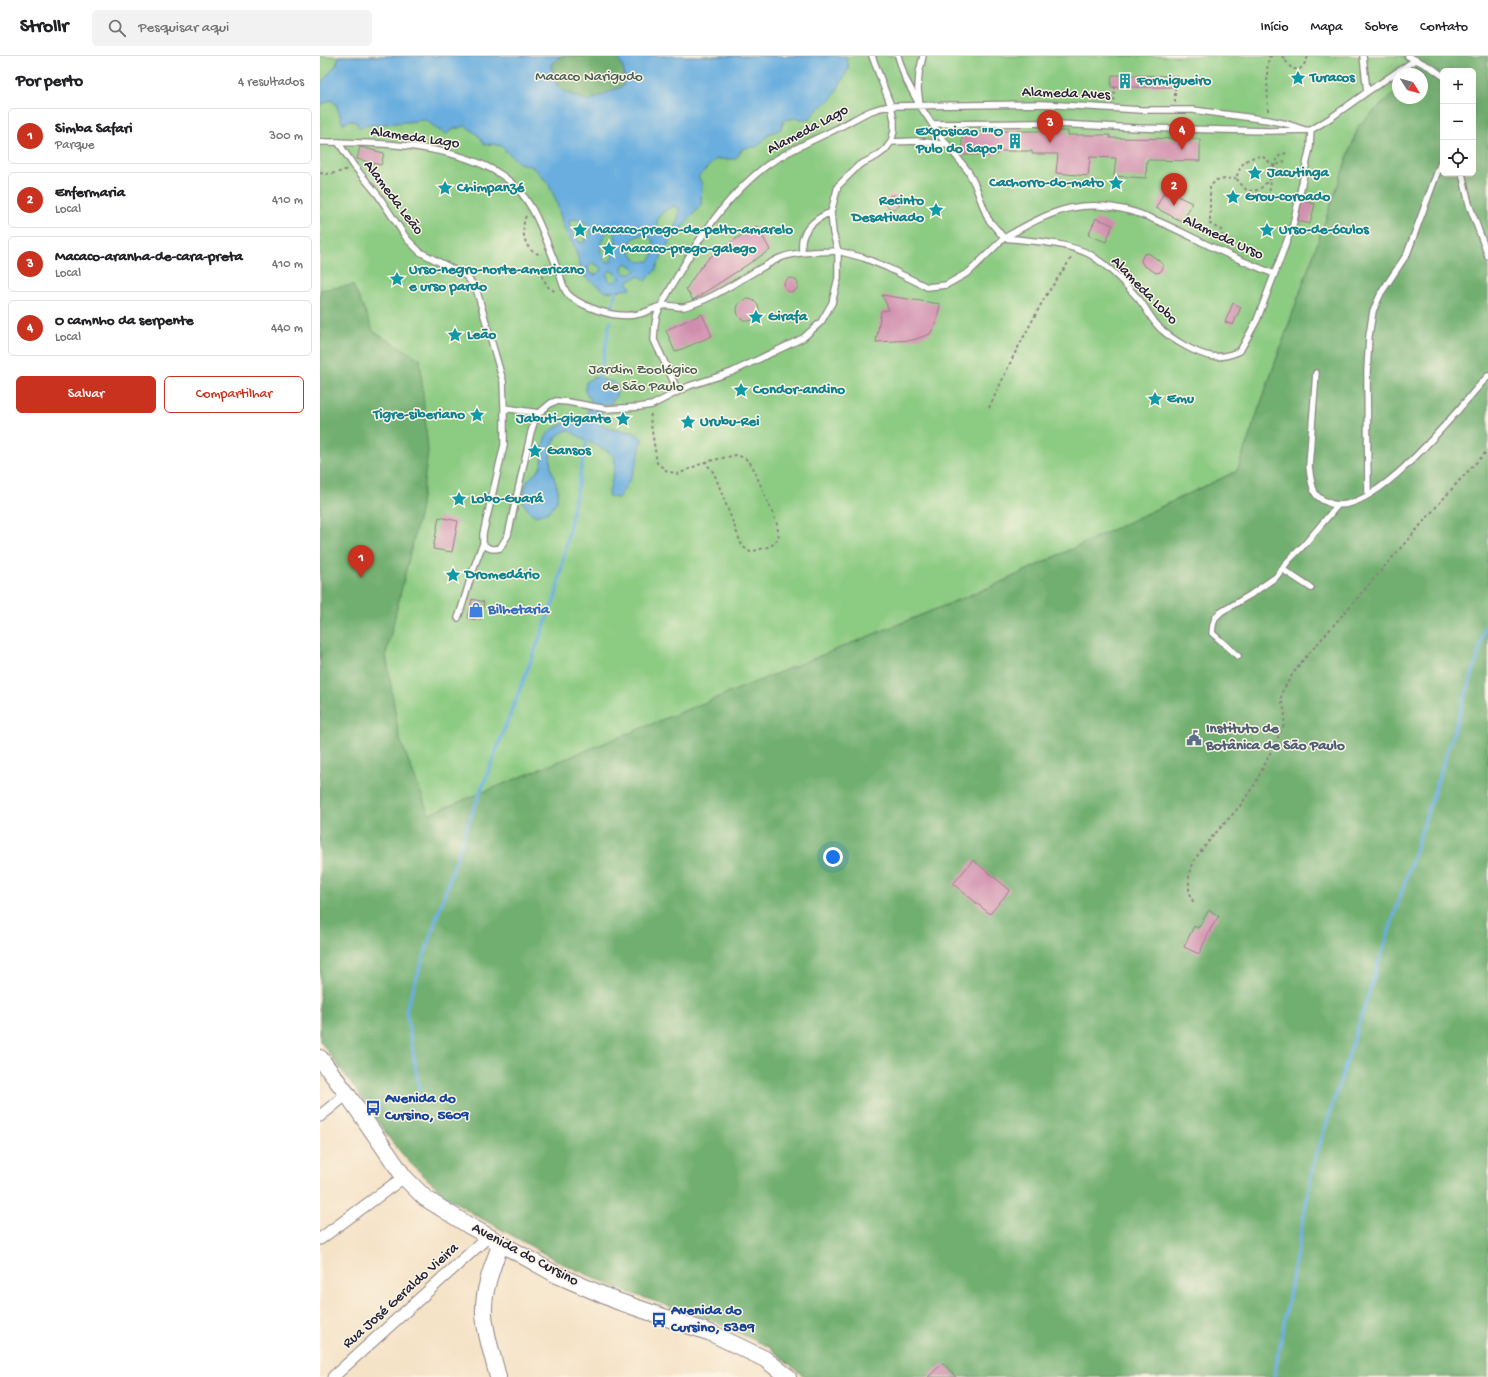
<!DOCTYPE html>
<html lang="pt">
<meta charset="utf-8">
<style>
body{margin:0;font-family:"Gochi Hand",sans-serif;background:#f2f2f2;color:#202124}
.controls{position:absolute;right:12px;top:12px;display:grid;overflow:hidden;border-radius:6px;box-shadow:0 4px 16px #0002}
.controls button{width:36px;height:36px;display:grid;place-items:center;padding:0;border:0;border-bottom:1px solid #e0e0e0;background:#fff;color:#202124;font:20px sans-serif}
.compass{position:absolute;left:1072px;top:12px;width:36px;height:36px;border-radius:50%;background:#fff;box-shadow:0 4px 16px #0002;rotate:127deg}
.you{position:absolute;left:513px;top:801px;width:14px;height:14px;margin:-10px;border:3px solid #fff;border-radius:50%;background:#1a73e8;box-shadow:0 0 0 6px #1a73e833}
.badge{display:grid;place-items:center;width:26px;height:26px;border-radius:50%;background:#c8321e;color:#fff;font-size:13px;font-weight:700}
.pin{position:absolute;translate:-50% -33px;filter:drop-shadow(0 1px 2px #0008)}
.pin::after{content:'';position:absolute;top:21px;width:14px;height:12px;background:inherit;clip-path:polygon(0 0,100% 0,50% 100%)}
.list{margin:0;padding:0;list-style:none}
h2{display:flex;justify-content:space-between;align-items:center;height:52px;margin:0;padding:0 16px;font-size:17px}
h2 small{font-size:13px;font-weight:400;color:#757577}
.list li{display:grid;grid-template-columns:26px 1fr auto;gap:12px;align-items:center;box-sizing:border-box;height:56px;margin:0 8px 8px;padding:0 8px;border:1px solid #e0e0e0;border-radius:6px}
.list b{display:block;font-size:15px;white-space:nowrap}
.list p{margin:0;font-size:13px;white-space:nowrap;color:#757577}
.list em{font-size:13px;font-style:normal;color:#757577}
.actions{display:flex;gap:8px;padding:12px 16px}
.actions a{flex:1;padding:9px 0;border:1px solid #c8321e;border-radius:6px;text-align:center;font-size:14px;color:#c8321e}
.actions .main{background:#c8321e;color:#fff}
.icon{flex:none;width:22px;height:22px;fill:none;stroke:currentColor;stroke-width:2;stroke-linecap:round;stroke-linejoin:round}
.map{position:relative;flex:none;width:1168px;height:1321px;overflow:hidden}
header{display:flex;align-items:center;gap:24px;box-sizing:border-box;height:56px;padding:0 20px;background:#fff;border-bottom:1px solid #e0e0e0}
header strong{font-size:19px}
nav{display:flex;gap:22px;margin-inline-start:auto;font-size:14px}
.search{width:280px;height:36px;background:#f2f2f2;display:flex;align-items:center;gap:10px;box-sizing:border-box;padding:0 14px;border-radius:6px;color:#757577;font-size:15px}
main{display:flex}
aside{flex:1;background:#fff}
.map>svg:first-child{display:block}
</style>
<header>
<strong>Strollr</strong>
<div class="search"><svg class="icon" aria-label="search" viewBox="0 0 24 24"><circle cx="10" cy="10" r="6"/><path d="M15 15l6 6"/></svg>Pesquisar aqui</div>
<nav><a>Início</a><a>Mapa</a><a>Sobre</a><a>Contato</a></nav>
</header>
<main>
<aside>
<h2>Por perto<small>4 resultados</small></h2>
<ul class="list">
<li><span class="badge">1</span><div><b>Simba Safari</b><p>Parque</p></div><em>300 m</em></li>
<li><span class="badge">2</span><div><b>Enfermaria</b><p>Local</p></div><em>410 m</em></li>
<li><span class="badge">3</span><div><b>Macaco-aranha-de-cara-preta</b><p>Local</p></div><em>410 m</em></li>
<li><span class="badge">4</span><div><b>O camnho da serpente</b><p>Local</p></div><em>440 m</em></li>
</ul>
<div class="actions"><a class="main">Salvar</a><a>Compartilhar</a></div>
</aside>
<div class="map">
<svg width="1168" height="1321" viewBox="0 0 1168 1321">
<rect width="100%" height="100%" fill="#fcf5e5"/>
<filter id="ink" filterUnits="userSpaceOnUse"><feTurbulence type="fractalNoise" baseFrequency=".025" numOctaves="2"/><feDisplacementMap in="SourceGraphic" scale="8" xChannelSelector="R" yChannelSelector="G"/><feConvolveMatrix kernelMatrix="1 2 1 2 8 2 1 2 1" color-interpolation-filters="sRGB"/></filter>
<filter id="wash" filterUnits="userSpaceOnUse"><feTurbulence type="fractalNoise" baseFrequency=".012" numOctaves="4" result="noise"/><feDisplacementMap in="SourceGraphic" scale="16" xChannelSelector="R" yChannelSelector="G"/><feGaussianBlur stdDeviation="0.9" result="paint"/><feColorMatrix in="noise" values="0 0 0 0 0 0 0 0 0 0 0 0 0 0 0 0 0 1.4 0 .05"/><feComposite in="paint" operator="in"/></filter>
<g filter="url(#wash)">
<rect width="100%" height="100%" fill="#f5e3c8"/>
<path fill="#8ccb82" stroke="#57765e" d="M 0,0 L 1081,0 L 1098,16 L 1096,18 L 1078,18 L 1078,34 L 1039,69 L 917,415 L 673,530 L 109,759 L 0,801 Z"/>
<path fill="#71af70" stroke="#4a6856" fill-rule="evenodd" d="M 241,0 L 295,0 C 305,10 305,17 303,31 L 269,45 C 244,36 235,37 231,8 Z
M 1081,0 L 1168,0 L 1168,1321 L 485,1321 L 449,1291 L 395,1266 L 302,1234 L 241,1207 L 152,1157 L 126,1140 L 90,1107 L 72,1086 L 31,1027 L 0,985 L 0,234 L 33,229 L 54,276 L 100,303 L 108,396 L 100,456 L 66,598 L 79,681 L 109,758 L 673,530 L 917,415 L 1039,69 L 1078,34 L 1078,42 L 1102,42 L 1102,18 L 1096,18 L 1098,16 ZM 1123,15 L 1153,15 L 1153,117 L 1123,117 Z"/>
<path fill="#69aedf" stroke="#46688d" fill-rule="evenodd" d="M 19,0 L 241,0 L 231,8 C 235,37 244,36 269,45 L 303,30 C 305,17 305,10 295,0 L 526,0 L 529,12 L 512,43 L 498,53 L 488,64 L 477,62 L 464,64 L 461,73 L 449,78 L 437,91 L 423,92 L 416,103 L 396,103 L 378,121 L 382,127 L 381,149 L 346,191 L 335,215 L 325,225 L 320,220 L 307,225 L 311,233 L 286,236 L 264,220 L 254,190 L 244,173 L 236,144 L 228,127 L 215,113 L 208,109 L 199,107 L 181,90 L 172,88 L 165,89 L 158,79 L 146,70 L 134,73 L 126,78 L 117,73 L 106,64 L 55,69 L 46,68 L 42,72 L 39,72 L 36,66 L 30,64 L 23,68 L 16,48 L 11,44 L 0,49 L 0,28 L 17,8 ZM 355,150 L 359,152 C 360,156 358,157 358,161 C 356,171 354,175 346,180 L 339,178 C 333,164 341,154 355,150 ZM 254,163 C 263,164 272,169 271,179 L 267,181 L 264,186 L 262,187 C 253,182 248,174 250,164 ZM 292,174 C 300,182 294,198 290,206 L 287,206 C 277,197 280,184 288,175 ZM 317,180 L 325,179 L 333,184 C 334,192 335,199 329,205 L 319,206 L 314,201 L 309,193 L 312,184 ZM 273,207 L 282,212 L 282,214 L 275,219 L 269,216 L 268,210 ZM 307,207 L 316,214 C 311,221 302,219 302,210 ZM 289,215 C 293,215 300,218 301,222 L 294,226 L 291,226 L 288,223 L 287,217 Z
M 274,321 L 293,326 L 298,331 C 297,339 294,349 284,348 L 280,364 L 283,370 C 287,372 291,373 296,374 C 307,376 314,373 322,383 C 319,404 311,426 298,442 L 288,440 L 295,411 L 294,401 L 289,396 L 247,374 L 238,379 L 230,393 L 231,412 L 238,434 L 237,445 L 228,456 L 216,460 L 210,456 L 203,447 C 204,440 204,429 209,423 C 212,419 218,417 220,412 C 223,405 223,398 223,391 C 225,371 244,366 261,366 L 266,361 L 271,344 L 265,335 L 266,326 Z"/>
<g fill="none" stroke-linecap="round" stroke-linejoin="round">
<path stroke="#69aedf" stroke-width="3.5" d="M 293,250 L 299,216
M 279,326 L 290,266
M 99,1033 L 86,954 L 147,771 L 236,539 L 268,379
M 954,1321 L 994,1106 L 1156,607 L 1168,560"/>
</g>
<g id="blocks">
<path fill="#d08eae" d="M 792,19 L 858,20 L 858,31 L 791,31 Z
M 680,75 L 748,75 L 748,79 L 790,79 L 790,82 L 880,83 L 880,105 L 827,104 L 826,122 L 794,120 L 796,102 L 770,101 L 768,120 L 736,117 L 738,98 L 712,98 L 712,95 L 677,95 L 677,99 L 642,99 L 642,76 L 680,76 Z
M 40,91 L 64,97 L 61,109 L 37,103 Z
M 845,134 L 872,147 L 863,166 L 836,152 Z
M566 146a7 7 0 1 1 14 0a7 7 0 1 1-14 0Z
M 982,145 L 995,148 L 990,168 L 978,165 Z
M 776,162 L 793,169 L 786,186 L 768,179 Z
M 437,170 L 450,194 L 373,244 L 366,233 L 377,216 L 390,201 L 411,186 Z
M 827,197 L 830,198 L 843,208 L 843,212 L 840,216 L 836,217 L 823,209 L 821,205 L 823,199 Z
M464 229a7 7 0 1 1 14 0a7 7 0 1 1-14 0Z
M 562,239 L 620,248 L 616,268 L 610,278 L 593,284 L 556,286 L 561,255 L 569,254 Z
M417 254a11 11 0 1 1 22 0a11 11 0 1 1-22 0Z
M 913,247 L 921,251 L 913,269 L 905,266 Z
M 382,258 L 392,280 L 355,296 L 346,274 Z
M 119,461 L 138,465 L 132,496 L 113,493 Z
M 152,543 L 164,546 L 160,565 L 148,562 Z
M 653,804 L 690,834 L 670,858 L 633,828 Z
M 889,854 L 899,860 L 891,872 L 879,898 L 864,891 L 874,870 L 878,872 Z
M 623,1307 L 636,1321 L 608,1321 Z"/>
</g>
</g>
<g filter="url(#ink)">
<use href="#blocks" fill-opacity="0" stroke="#8c8282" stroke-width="1"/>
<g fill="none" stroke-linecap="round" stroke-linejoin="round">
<g stroke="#8c8282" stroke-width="8">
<path id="service" d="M 552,0 L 571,50 L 574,64 L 574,75 L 571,86 L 565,94 L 557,100 L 539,109 L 518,130 L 511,156 L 513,177 L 518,195 L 544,202 L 566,211 L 607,231 L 626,229 L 649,216 L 684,182 L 668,163 L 655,129 L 648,115 L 621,81 L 600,50 L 598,33 L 599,17 L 603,0
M 578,0 L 585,22 L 599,48
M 1043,0 L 1047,36
M 1088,0 L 1112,12 L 1123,20
M 612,68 L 717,67 L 818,72 L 949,75 L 991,74 L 1012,61 L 1047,36 L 1095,4
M 0,86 C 57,87 135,87 183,120 C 215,142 224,181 238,214 C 241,221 243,232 247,237 C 256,248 285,258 298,259 C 307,260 319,259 328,255 C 333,253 337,251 342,250 C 350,248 357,252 364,251 C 391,244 416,226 441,212 C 447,209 453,205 460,202 C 478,195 499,196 518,195 L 518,222 L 512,247 L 501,266 L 483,282 L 412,316 L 369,330 L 332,349 L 319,351 L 287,353 L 248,346 L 236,345 L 231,347 L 219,357 L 215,364 L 211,376 L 188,479 L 180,492 C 172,494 169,493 163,488 L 163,478 L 184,389 L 184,352 L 183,325 L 156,232 L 146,220 L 100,196 L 87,183 L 58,139 L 34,110 L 18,86
M 571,86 L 597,85 L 628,89
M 1142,117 L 1149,148 L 1168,200
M 684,182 C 711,185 747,186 771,199 C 788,210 803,225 816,240 C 826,250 831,265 842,274 C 853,284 875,297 890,300 C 899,302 911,299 920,295 L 937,264 L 973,169 L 990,91 L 991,74
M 684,182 C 705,170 727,157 751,152 C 802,141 848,170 892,191 C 912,201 933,209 954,218
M 482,197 C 482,192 481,185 483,181 C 488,168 499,161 511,156
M 996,317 L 989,410 C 990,419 991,429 995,437 C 998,442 1002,444 1007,446 C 1051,469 1141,348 1168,320
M 358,335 L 334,284 L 335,268 L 337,258 L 341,250 C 368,199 399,146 446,110 C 468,94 492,85 516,73 C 535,64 549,52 571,50 L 722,48 L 821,54 L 873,54 L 948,64 L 967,68 L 985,74
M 184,352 L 219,357
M 1048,439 L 1047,316 L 1049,280 L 1053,255 L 1061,237 L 1087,198 L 1123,101
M 962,513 L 991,532
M 138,562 C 147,537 152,512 163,488
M 918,600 L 892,577 L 893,569 L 895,562 L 901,556 L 930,539 L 956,521 L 968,505 L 983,490 L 1017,450"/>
</g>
<g stroke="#8c8282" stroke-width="13">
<path id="minor" d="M 0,1060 L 27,1038
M 0,1183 L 84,1121
M 13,1321 L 169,1180"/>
</g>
<g stroke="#8c8282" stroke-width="18">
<path id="secondary" d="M 0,1002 L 27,1038 L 84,1121 L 105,1142 L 148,1169 L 237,1219 L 297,1245 L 391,1277 L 445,1303 L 468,1321
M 178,1321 C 173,1300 165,1279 164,1257 C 163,1233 173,1209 181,1187"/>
</g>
<path stroke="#8c8282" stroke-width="2" stroke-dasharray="3 3" stroke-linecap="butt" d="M 962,0 L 972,13 L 980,13 L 986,6 L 988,0
M 794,45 L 795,31
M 855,46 L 855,31
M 948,55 L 947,14 L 949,1 L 952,0
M 0,117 C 8,119 19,117 27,113
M 951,122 L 939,134 L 927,135 L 916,122 C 922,107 924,102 942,100 L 954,110 L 965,105
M 949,141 L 951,122 L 957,101 L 968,96
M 206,160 C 200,172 204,199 222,198
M 904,187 L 901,174 L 890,168 L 890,131 L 896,124 L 916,122
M 226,208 L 222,221 L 229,232 L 236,236
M 669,352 L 694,299 L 725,241 L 752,201
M 331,358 L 330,362 L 337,407 L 347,415 L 358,418 L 385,406 L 394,417 L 422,490 L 430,496 L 451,490 L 459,482 L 457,468 L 432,409 L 425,402 L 416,399 L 385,406
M 873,846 L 869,834 L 869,818 L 872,807 L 892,781 L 920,750 L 935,728 L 964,669 L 965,656 L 961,643 L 962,636 L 970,622 L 979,609 L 1137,427 L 1168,394"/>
<use href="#service" stroke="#fff" stroke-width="5.5"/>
<use href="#minor" stroke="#fff" stroke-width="11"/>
<use href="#secondary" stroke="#fff" stroke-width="16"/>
</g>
</g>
<defs>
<g id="sight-bare" transform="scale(1.2)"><path d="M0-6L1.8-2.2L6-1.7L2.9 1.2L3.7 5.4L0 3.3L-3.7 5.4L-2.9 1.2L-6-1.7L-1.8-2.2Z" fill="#0f9aa8" stroke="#fcf5e5" stroke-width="2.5" paint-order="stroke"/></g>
<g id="building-bare" transform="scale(1.2)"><path d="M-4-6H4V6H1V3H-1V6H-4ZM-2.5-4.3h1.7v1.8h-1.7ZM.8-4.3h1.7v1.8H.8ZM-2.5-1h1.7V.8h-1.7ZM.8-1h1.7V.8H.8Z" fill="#0f9aa8" stroke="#fcf5e5" stroke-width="2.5" paint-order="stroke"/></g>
<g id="shop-bare" transform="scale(1.2)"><path d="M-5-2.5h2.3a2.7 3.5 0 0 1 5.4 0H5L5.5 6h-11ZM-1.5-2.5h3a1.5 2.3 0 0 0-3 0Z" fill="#3f7fe0" stroke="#fcf5e5" stroke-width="2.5" paint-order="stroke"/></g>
<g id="civic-bare" transform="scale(1.2)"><path d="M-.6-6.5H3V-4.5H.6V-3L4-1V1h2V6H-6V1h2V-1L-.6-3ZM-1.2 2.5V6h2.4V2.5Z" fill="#5c6f8a" stroke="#fcf5e5" stroke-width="2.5" paint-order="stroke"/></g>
<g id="bus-bare" transform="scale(1.2)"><path d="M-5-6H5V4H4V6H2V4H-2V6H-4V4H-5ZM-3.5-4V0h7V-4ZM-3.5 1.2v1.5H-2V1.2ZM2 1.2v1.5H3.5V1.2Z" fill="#1a4fb4" stroke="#fcf5e5" stroke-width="2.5" paint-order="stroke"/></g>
</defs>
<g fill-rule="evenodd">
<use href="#sight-bare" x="978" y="22"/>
<use href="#building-bare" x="805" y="25"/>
<use href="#building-bare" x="695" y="85"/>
<use href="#sight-bare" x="935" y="117"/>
<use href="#sight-bare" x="796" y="127"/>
<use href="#sight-bare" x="125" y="132"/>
<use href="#sight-bare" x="913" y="141"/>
<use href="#sight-bare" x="616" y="154"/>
<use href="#sight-bare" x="260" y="174"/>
<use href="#sight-bare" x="947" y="174"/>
<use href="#sight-bare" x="289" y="193"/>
<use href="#sight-bare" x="77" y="223"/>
<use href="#sight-bare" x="436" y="261"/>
<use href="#sight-bare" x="135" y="279"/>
<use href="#sight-bare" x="421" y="334"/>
<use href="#sight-bare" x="835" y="343"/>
<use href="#sight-bare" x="157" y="359"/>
<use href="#sight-bare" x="303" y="363"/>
<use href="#sight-bare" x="368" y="366"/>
<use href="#sight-bare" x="215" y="395"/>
<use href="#sight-bare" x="139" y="443"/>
<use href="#sight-bare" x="133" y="519"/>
<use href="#shop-bare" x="156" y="554"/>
<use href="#civic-bare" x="874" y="682"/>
<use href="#bus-bare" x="53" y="1052"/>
<use href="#bus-bare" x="339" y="1264"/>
</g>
<g text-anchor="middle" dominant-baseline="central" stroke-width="3" stroke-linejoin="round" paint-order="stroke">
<g font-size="15" fill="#475d54" stroke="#fcf5e5">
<text x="269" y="21">Macaco Narigudo</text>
<text x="323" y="314">Jardim Zoológico<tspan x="323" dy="17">de São Paulo</tspan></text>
</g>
<g font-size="15" font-weight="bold" fill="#0d838f" stroke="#fcf5e5" text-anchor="start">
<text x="990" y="22">Turacos</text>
<text x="817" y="25">Formigueiro</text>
<text x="683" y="76" text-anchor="end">Exposicao ""O<tspan x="683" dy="17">Pulo do Sapo"</tspan></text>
<text x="947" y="117">Jacutinga</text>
<text x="784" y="127" text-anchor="end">Cachorro-do-mato</text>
<text x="137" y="132">Chimpanzé</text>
<text x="925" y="141">Grou-coroado</text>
<text x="604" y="145" text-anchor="end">Recinto<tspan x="604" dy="17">Desativado</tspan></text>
<text x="272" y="174">Macaco-prego-de-pelto-amarelo</text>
<text x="959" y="174">Urso-de-óculos</text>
<text x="301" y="193">Macaco-prego-galego</text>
<text x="89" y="214">Urso-negro-norte-americano<tspan x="89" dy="17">e urso pardo</tspan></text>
<text x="448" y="261">Girafa</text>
<text x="147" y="279">Leão</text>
<text x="433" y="334">Condor-andino</text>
<text x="847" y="343">Emu</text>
<text x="145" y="359" text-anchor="end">Tigre-siberiano</text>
<text x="291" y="363" text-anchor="end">Jabuti-gigante</text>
<text x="380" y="366">Urubu-Rei</text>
<text x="227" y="395">Gansos</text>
<text x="151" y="443">Lobo-Guará</text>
<text x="145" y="519">Dromedário</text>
</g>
<g font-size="15" fill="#22223b" stroke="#fcf5e5">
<text transform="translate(746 38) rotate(2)">Alameda Aves</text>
<text transform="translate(488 74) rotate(-28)">Alameda Lago</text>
<text transform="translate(95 82) rotate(8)">Alameda Lago</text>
<text transform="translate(73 142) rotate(53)">Alameda Leão</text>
<text transform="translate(903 182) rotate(25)">Alameda Urso</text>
<text transform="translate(824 235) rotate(46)">Alameda Lobo</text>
<text transform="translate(205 1199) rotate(28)">Avenida do Cursino</text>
<text transform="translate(81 1240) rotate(-42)">Rua José Geraldo Vieira</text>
</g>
<g font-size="15" font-weight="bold" fill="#366cbe" stroke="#fcf5e5" text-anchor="start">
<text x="168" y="554">Bilhetaria</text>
</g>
<g font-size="15" font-weight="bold" fill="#4e5e75" stroke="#fcf5e5" text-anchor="start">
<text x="886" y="673">Instituto de<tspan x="886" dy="17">Botânica de São Paulo</tspan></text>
</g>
<g font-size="15" font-weight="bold" fill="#164399" stroke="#fcf5e5" text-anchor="start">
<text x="65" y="1043">Avenida do<tspan x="65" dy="17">Cursino, 5609</tspan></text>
<text x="351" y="1255">Avenida do<tspan x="351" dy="17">Cursino, 5389</tspan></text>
</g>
</g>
</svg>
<div class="controls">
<button>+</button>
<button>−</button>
<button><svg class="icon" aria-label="locate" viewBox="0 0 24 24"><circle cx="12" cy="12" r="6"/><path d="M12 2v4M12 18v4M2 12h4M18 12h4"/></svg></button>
</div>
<svg class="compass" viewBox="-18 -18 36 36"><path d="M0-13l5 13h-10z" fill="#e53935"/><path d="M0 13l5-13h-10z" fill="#757577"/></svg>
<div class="you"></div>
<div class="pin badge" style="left:41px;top:522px">1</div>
<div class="pin badge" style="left:854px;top:150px">2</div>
<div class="pin badge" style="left:730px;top:87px">3</div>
<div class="pin badge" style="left:862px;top:94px">4</div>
</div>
</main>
